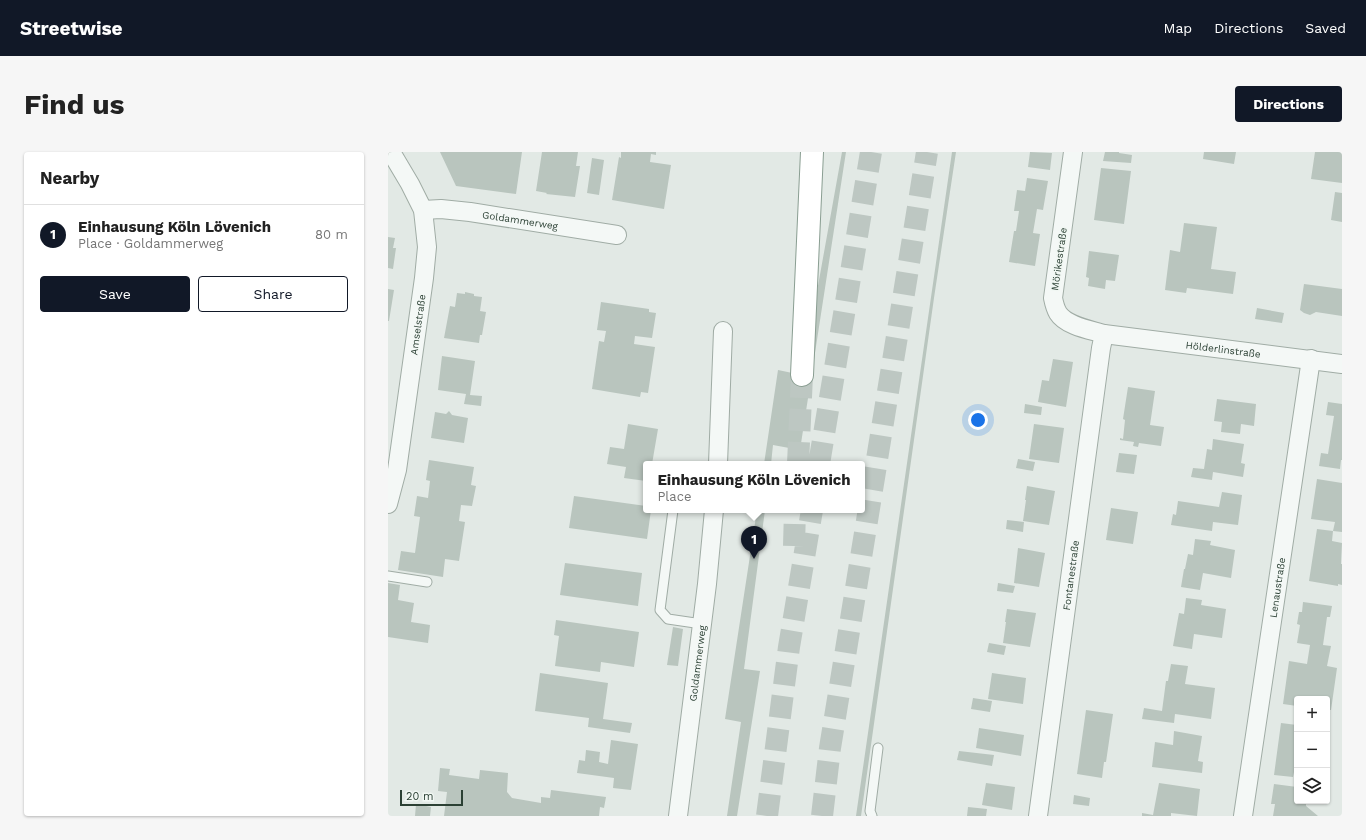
<!DOCTYPE html>
<meta charset="utf-8">
<style>
body{margin:0;font-family:"Work Sans",sans-serif;background:#f6f6f6;color:#222}
.controls{position:absolute;right:12px;bottom:12px;display:grid;overflow:hidden;border-radius:4px;box-shadow:0 1px 3px #0004}
.controls button{width:36px;height:36px;display:grid;place-items:center;padding:0;border:0;border-bottom:1px solid #e0e0e0;background:#fff;color:#222;font:20px sans-serif}
.scale{position:absolute;left:12px;bottom:10px;width:63px;box-sizing:border-box;padding-left:4px;border:2px solid #2b4034;border-top:0;font-size:11px;line-height:14px;white-space:nowrap;color:#2b4034;-webkit-text-stroke:3px #f1f7f3;paint-order:stroke}
.you{position:absolute;left:590px;top:268px;width:14px;height:14px;margin:-10px;border:3px solid #fff;border-radius:50%;background:#1a73e8;box-shadow:0 0 0 6px #1a73e833}
.badge{display:grid;place-items:center;width:26px;height:26px;border-radius:50%;background:#111827;color:#fff;font-size:13px;font-weight:700}
.pin{position:absolute;translate:-50% -33px;filter:drop-shadow(0 1px 2px #0008)}
.pin::after{content:'';position:absolute;top:21px;width:14px;height:12px;background:inherit;clip-path:polygon(0 0,100% 0,50% 100%)}
.popup{position:absolute;left:255px;top:309px;width:222px;height:52px;box-sizing:border-box;display:grid;place-content:center;border-radius:4px;background:#fff;filter:drop-shadow(0 1px 3px #0005);font-size:13px;white-space:nowrap;color:#767676}
.popup b{font-size:15px;color:#222}
.popup::after{content:'';position:absolute;left:50%;top:100%;margin-left:-8px;border:8px solid transparent;border-top-color:#fff}
.list{margin:0;padding:0;list-style:none}
h2{display:flex;justify-content:space-between;align-items:center;height:52px;margin:0;padding:0 16px;font-size:17px}
h2 small{font-size:13px;font-weight:400;color:#767676}
.list li{display:grid;grid-template-columns:26px 1fr auto;gap:12px;align-items:center;box-sizing:border-box;height:60px;padding:0 16px;border-top:1px solid #e0e0e0}
.list b{display:block;font-size:15px;white-space:nowrap}
.list p{margin:0;font-size:13px;white-space:nowrap;color:#767676}
.list em{font-size:13px;font-style:normal;color:#767676}
.actions{display:flex;gap:8px;padding:12px 16px}
.actions a{flex:1;padding:9px 0;border:1px solid #111827;border-radius:4px;text-align:center;font-size:14px;color:#111827}
.actions .main{background:#111827;color:#fff}
.icon{flex:none;width:22px;height:22px;fill:none;stroke:currentColor;stroke-width:2;stroke-linecap:round;stroke-linejoin:round}
.map{position:relative;flex:none;width:954px;height:664px;overflow:hidden;border-radius:4px}
header{display:flex;align-items:center;gap:24px;box-sizing:border-box;height:56px;padding:0 20px;background:#111827;color:#fff}
header strong{font-size:19px}
nav{display:flex;gap:22px;margin-inline-start:auto;font-size:14px}
.intro{display:flex;align-items:center;justify-content:space-between;box-sizing:border-box;height:96px;padding:0 24px}
h1{margin:0;font-size:28px}
.button{padding:10px 18px;border-radius:4px;background:#111827;color:#fff;font-size:14px;font-weight:700}
main{display:flex;gap:24px;padding:0 24px}
aside{flex:1;background:#fff;border-radius:4px;box-shadow:0 1px 3px #0004}
.map>svg:first-child{display:block}
</style>
<header>
<strong>Streetwise</strong>
<nav><a>Map</a><a>Directions</a><a>Saved</a></nav>
</header>
<div class="intro"><h1>Find us</h1><a class="button">Directions</a></div>
<main>
<aside>
<h2>Nearby<small></small></h2>
<ul class="list">
<li><span class="badge">1</span><div><b>Einhausung Köln Lövenich</b><p>Place · Goldammerweg</p></div><em>80 m</em></li>
</ul>
<div class="actions"><a class="main">Save</a><a>Share</a></div>
</aside>
<div class="map">
<svg width="954" height="664" viewBox="0 0 954 664">
<rect width="100%" height="100%" fill="#e2e9e5"/>
<path fill="#b9c5be" d="M 52,0 L 134,0 L 128,42 L 68,34 Z
M 154,0 L 190,0 L 188,14 L 192,14 L 187,45 L 158,42 L 159,41 L 148,39 Z
M 233,0 L 268,0 L 268,3 L 263,2 L 262,10 L 283,13 L 276,57 L 224,48 L 231,5 L 233,6 Z
M 454,0 L 458,0 L 412,298 L 385,293 L 383,312 L 376,312 L 390,218 L 414,223 Z
M 564,0 L 568,0 L 546,146 L 473,664 L 468,664 Z
M 642,0 L 664,1 L 662,18 L 640,15 Z
M 717,0 L 731,0 L 731,1 L 744,3 L 743,11 L 715,9 Z
M 816,0 L 848,0 L 846,12 L 815,7 Z
M 927,0 L 954,0 L 954,31 L 923,27 Z
M 204,6 L 216,8 L 211,43 L 199,41 Z
M 713,16 L 743,19 L 736,72 L 706,68 Z
M 639,26 L 660,29 L 655,58 L 649,57 L 645,81 L 652,82 L 647,114 L 621,110 L 626,79 L 628,79 L 631,59 L 626,59 L 629,38 L 637,39 Z
M 947,40 L 954,41 L 954,70 L 943,68 Z
M 796,71 L 829,75 L 823,117 L 848,120 L 845,142 L 799,136 L 798,141 L 777,138 L 782,98 L 792,100 Z
M 0,85 L 7,86 L 5,96 L 8,96 L 5,117 L 0,116 Z
M 701,99 L 731,103 L 727,129 L 718,128 L 717,137 L 700,134 L 701,126 L 698,125 Z
M 916,132 L 954,137 L 954,164 L 928,160 L 922,163 L 916,161 L 912,158 Z
M 0,137 L 6,138 L 1,169 L 0,169 Z
M 77,140 L 86,142 L 86,144 L 94,145 L 92,159 L 98,160 L 94,183 L 92,183 L 91,191 L 56,186 L 62,154 L 67,155 L 69,141 L 77,142 Z
M 213,150 L 261,157 L 261,160 L 268,161 L 264,186 L 247,184 L 246,192 L 267,195 L 260,241 L 253,240 L 252,245 L 204,237 L 211,189 L 216,190 L 218,179 L 209,178 Z
M 869,156 L 896,161 L 894,171 L 867,167 Z
M 54,204 L 87,209 L 82,243 L 94,244 L 93,254 L 76,252 L 78,242 L 50,238 Z
M 665,207 L 685,210 L 678,255 L 650,250 L 654,228 L 661,229 Z
M 740,235 L 767,239 L 762,273 L 776,275 L 773,294 L 751,291 L 750,295 L 745,294 L 746,290 L 732,288 L 732,286 L 735,287 L 737,268 L 735,267 Z
M 829,247 L 868,252 L 866,274 L 853,272 L 852,282 L 833,280 L 834,270 L 826,269 Z
M 940,250 L 954,252 L 954,308 L 953,308 L 952,317 L 931,314 L 933,301 L 940,302 L 946,264 L 938,263 Z
M 637,252 L 654,255 L 653,263 L 636,261 Z
M 61,259 L 64,263 L 80,266 L 76,291 L 43,286 L 47,260 L 58,262 Z
M 240,272 L 270,277 L 264,312 L 258,312 L 258,329 L 236,326 L 238,315 L 219,312 L 222,295 L 236,297 Z
M 646,272 L 676,276 L 671,311 L 641,307 Z
M 825,287 L 856,292 L 853,311 L 857,312 L 855,325 L 825,320 L 824,328 L 803,325 L 805,316 L 816,317 L 819,297 L 824,298 Z
M 731,301 L 749,303 L 746,322 L 728,320 Z
M 630,307 L 647,310 L 645,319 L 628,316 Z
M 41,308 L 86,315 L 83,333 L 88,334 L 84,354 L 73,353 L 71,369 L 77,370 L 71,409 L 57,407 L 55,425 L 10,418 L 13,399 L 27,401 L 32,365 L 26,364 L 29,344 L 40,346 L 42,329 L 38,328 Z
M 929,327 L 954,331 L 954,380 L 945,379 L 947,370 L 923,367 Z
M 639,334 L 667,339 L 661,373 L 635,369 L 638,348 L 637,348 Z
M 834,340 L 854,343 L 850,373 L 825,370 L 824,379 L 783,373 L 785,362 L 788,363 L 790,349 L 831,355 Z
M 186,344 L 258,354 L 258,358 L 263,358 L 259,387 L 181,376 Z
M 723,356 L 750,360 L 745,392 L 718,388 Z
M 369,358 L 377,358 L 356,517 L 372,519 L 349,664 L 339,664 L 353,570 L 337,567 Z
M 619,368 L 636,370 L 635,380 L 618,377 Z
M 929,377 L 945,379 L 944,389 L 954,391 L 953,412 L 954,412 L 954,433 L 950,432 L 950,434 L 921,429 Z
M 807,387 L 823,389 L 822,393 L 847,398 L 843,426 L 815,421 L 812,438 L 793,435 L 796,417 L 797,417 L 800,402 L 805,403 Z
M 630,396 L 657,401 L 651,435 L 626,431 Z
M 177,411 L 254,421 L 250,454 L 172,443 Z
M 0,431 L 12,433 L 10,448 L 26,451 L 23,470 L 42,473 L 40,491 L 0,485 Z
M 610,431 L 627,434 L 625,441 L 609,439 Z
M 798,446 L 814,448 L 813,453 L 838,457 L 834,486 L 806,482 L 804,497 L 785,494 L 791,461 L 796,462 Z
M 915,450 L 944,454 L 942,465 L 939,465 L 935,493 L 943,494 L 939,514 L 949,516 L 943,558 L 939,558 L 939,547 L 909,547 L 909,554 L 895,552 L 901,509 L 919,512 L 922,493 L 909,491 L 912,473 L 909,472 L 911,460 L 914,460 Z
M 619,457 L 648,461 L 642,495 L 615,491 L 618,470 L 617,470 Z
M 168,468 L 251,480 L 246,515 L 213,510 L 212,520 L 167,514 L 171,484 L 166,483 Z
M 285,475 L 295,477 L 290,514 L 279,513 Z
M 601,491 L 618,494 L 616,503 L 599,500 Z
M 783,512 L 800,514 L 797,532 L 827,536 L 823,567 L 787,562 L 786,571 L 754,567 L 756,556 L 774,559 L 778,529 L 780,529 Z
M 152,521 L 220,531 L 215,567 L 244,571 L 242,581 L 200,575 L 201,566 L 147,559 Z
M 604,521 L 638,526 L 635,552 L 600,547 Z
M 585,546 L 604,549 L 602,560 L 583,557 Z
M 698,558 L 725,562 L 718,610 L 716,610 L 714,626 L 689,622 Z
M 893,571 L 909,573 L 909,616 L 907,615 L 905,625 L 886,623 Z
M 591,576 L 636,583 L 633,604 L 588,596 Z
M 786,579 L 814,584 L 810,609 L 815,610 L 814,621 L 764,615 L 767,590 L 785,593 Z
M 223,588 L 250,592 L 243,638 L 225,636 L 226,626 L 189,621 L 191,608 L 197,609 L 198,598 L 212,600 L 211,610 L 220,612 Z
M 571,599 L 606,603 L 604,614 L 569,608 Z
M 52,616 L 62,617 L 61,623 L 91,627 L 92,618 L 120,621 L 119,640 L 124,646 L 153,651 L 153,645 L 162,646 L 163,638 L 218,645 L 216,656 L 212,655 L 211,664 L 56,664 L 59,640 L 50,639 Z
M 598,631 L 627,635 L 624,658 L 594,653 Z
M 771,631 L 812,637 L 809,664 L 783,661 L 783,664 L 754,664 L 754,661 L 765,663 Z
M 886,632 L 909,635 L 909,649 L 918,649 L 918,654 L 930,664 L 885,664 L 887,652 L 883,652 Z
M 686,643 L 702,646 L 701,654 L 685,652 Z
M 28,652 L 43,655 L 42,664 L 27,664 Z
M 580,655 L 599,657 L 598,664 L 579,664 Z"/>
<g fill="none" stroke-linecap="round" stroke-linejoin="round">
<path stroke="#bdc7c2" stroke-width="22" stroke-dasharray="22 11" stroke-linecap="butt" d="M 410,312 L 414,223
M 431,312 L 483,0
M 406,394 L 407,358
M 379,664 L 401,495 L 424,358
M 434,664 L 442,596 L 539,0"/>
<g stroke="#a0aca5" stroke-width="11">
<path id="lane" d="M 285,358 L 272,458 L 280,467 L 314,472
M 0,424 L 39,430
M 484,664 L 482,659 L 490,596"/>
</g>
<g stroke="#a0aca5" stroke-width="20">
<g id="street">
<path id="s1" d="M 685,0 L 665,146 C 666,151 667,156 670,161 C 678,174 703,178 716,182 L 954,212"/>
<path id="s2" d="M 35,58 L 53,57 L 82,60 L 229,83"/>
<path d="M 330,312 L 335,179"/>
<path id="s3" d="M 0,352 L 9,318 L 36,126 L 39,95 L 35,58 L 22,32 L 3,0"/>
<path id="s4" d="M 290,664 L 319,432 L 326,358"/>
<path id="s5" d="M 650,664 L 713,196 L 716,182"/>
<path id="s6" d="M 855,664 L 923,207"/>
</g>
</g>
<g stroke="#8a9e92" stroke-width="24">
<path id="highway" d="M 414,223 L 424,0"/>
</g>
<use href="#lane" stroke="#f4f8f6" stroke-width="9"/>
<use href="#street" stroke="#f4f8f6" stroke-width="18"/>
<use href="#highway" stroke="#fff" stroke-width="22"/>
</g>
<g text-anchor="middle" dominant-baseline="central" stroke-width="3" stroke-linejoin="round" paint-order="stroke">
<g font-size="10" fill="#2b4034" stroke="#f1f7f3">
<text stroke="none"><textPath href="#s2" startOffset="98">Goldammerweg</textPath></text>
<text transform="translate(671 107) rotate(-82)">Mörikestraße</text>
<text stroke="none"><textPath href="#s3" startOffset="182">Amselstraße</textPath></text>
<text stroke="none"><textPath href="#s1" startOffset="335">Hölderlinstraße</textPath></text>
<text stroke="none"><textPath href="#s5" startOffset="243">Fontanestraße</textPath></text>
<text stroke="none"><textPath href="#s6" startOffset="231">Lenaustraße</textPath></text>
<text stroke="none"><textPath href="#s4" startOffset="154">Goldammerweg</textPath></text>
</g>
</g>
</svg>
<div class="controls">
<button>+</button>
<button>−</button>
<button><svg class="icon" aria-label="layers" viewBox="0 0 24 24"><path d="M12 4l9 5-9 5-9-5zM3 14l9 5 9-5"/></svg></button>
</div>
<div class="scale">20 m</div>
<div class="you"></div>
<div class="pin badge" style="left:366px;top:407px">1</div>
<div class="popup"><b>Einhausung Köln Lövenich</b>Place</div>
</div>
</main>
